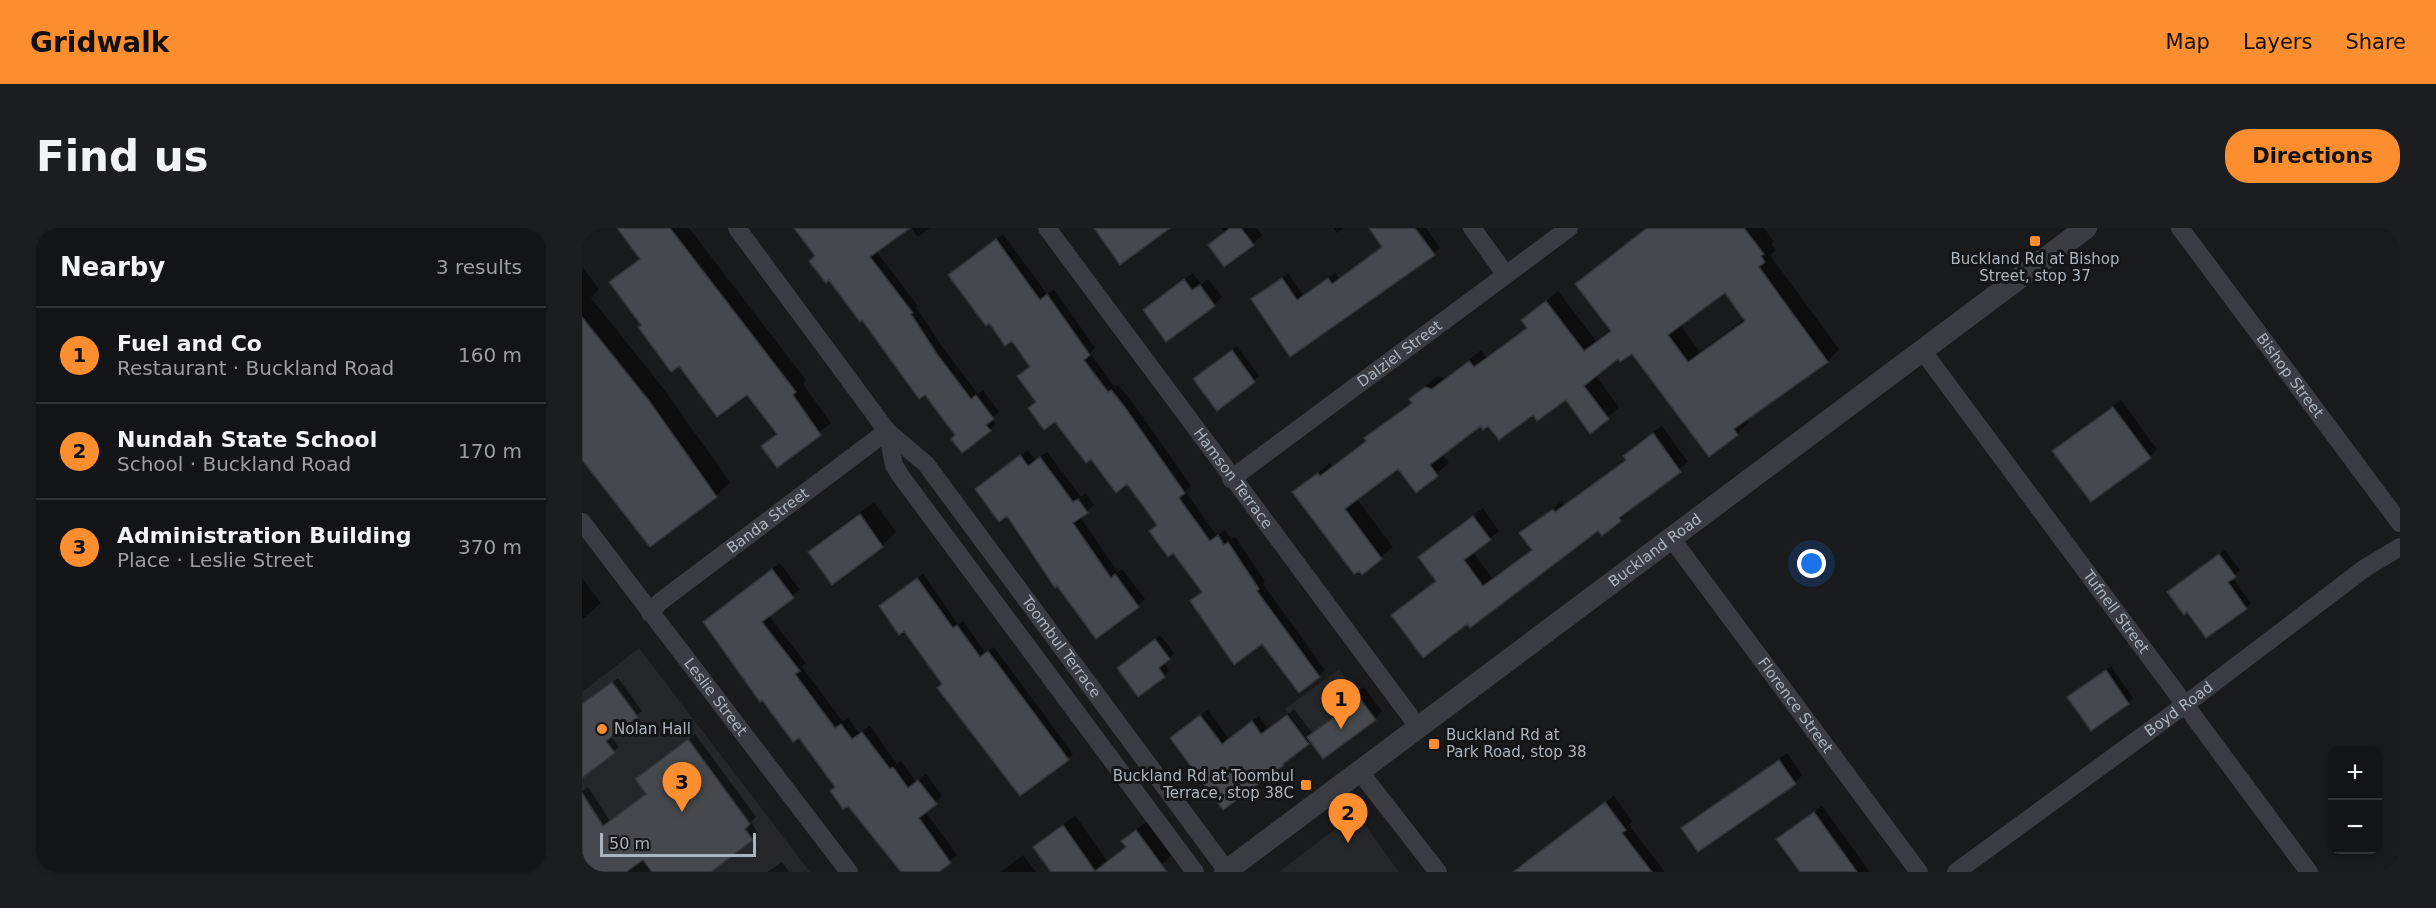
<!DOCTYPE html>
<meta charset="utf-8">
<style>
body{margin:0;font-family:"DejaVu Sans",sans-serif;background:#1c1d1e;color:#f1f3f6}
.controls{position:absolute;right:18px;bottom:18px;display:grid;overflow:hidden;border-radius:12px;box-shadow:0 2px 4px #0004}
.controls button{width:54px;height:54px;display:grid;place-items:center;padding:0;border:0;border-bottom:2px solid #323334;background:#131415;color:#f1f3f6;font:30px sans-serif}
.scale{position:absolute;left:18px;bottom:15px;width:156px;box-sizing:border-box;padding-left:6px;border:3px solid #abb4bc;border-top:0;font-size:16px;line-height:21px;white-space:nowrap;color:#abb4bc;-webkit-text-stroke:4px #141517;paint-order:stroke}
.you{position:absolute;left:1230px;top:336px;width:21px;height:21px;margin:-15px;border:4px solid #fff;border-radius:50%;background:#1a73e8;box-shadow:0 0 0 9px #1a73e833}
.badge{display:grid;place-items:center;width:39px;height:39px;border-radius:50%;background:#fd8e2f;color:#111;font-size:20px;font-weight:700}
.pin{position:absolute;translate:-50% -50px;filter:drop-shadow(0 2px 3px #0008)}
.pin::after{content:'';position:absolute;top:32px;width:21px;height:18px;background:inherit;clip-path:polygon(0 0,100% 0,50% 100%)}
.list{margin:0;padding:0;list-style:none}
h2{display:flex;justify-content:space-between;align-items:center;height:78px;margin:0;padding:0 24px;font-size:26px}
h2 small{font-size:20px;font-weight:400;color:#9d9ea0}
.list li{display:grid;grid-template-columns:39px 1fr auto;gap:18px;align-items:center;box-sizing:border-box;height:96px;padding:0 24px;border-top:2px solid #323334}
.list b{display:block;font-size:22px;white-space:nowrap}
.list p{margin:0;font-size:20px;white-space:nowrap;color:#9d9ea0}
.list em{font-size:20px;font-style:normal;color:#9d9ea0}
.map{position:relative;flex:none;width:1818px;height:644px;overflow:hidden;border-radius:24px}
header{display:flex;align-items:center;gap:36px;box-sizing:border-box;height:84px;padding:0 30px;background:#fd8e2f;color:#111}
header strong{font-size:28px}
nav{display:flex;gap:33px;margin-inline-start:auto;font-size:21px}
.intro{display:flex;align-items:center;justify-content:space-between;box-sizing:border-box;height:144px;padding:0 36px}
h1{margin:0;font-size:42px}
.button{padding:15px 27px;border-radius:24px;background:#fd8e2f;color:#111;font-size:21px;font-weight:700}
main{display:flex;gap:36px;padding:0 36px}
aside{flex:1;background:#131415;border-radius:24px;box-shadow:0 2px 4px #0004}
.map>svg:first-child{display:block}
</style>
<header>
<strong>Gridwalk</strong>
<nav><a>Map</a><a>Layers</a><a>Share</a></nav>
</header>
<div class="intro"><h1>Find us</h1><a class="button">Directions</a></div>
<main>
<aside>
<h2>Nearby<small>3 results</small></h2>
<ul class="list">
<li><span class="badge">1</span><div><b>Fuel and Co</b><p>Restaurant · Buckland Road</p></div><em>160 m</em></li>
<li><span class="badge">2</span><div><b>Nundah State School</b><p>School · Buckland Road</p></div><em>170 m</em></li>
<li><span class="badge">3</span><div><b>Administration Building</b><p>Place · Leslie Street</p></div><em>370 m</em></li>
</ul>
</aside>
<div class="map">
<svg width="1818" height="644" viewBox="0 0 1818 644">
<rect width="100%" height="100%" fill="#191a1c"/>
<path fill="#252629" d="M 57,420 L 228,644 L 0,644 L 0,464 Z
M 757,441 L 794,491 L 740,531 L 703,481 Z
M 774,585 L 817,644 L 697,644 Z"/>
<path fill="#0007" fill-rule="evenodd" d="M 37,0 L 107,0 L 224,152 L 221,156 L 249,195 L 195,238 L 181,218 L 196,205 L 166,165 L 97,136 L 61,96 L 29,54 L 59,29 Z
M 215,0 L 325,0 L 294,23 L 336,78 L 334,79 L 361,120 L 396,166 L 401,162 L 417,184 L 409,191 L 414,196 L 408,202 L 375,207 Z
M 329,0 L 348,0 L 336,9 Z
M 639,0 L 675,0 L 680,7 L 671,16 L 628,17 L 642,4 Z
M 752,0 L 762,0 L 755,5 Z
M 789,0 L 844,0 L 858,20 L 709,127 L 671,72 L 706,45 L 721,67 L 753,45 L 757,51 L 802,18 Z
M 1065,0 L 1182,0 L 1192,14 L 1189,16 L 1194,22 L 1188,27 L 1257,121 L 1246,133 L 1164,191 L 1167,194 L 1155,206 L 1127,227 L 1050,124 L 1037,129 L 1013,147 L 1037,179 L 1026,190 L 984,170 L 951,185 L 899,196 L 860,226 L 867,235 L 834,263 L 817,239 L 775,271 L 811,319 L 780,345 L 712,264 L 748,235 L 750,238 L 785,211 L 796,199 L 831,173 L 829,171 L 855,148 L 863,151 L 899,122 L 904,129 L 946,98 L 941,92 L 976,63 L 1014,113 L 1029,101 L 995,56 ZM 1143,63 L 1163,91 L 1118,124 L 1098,96 Z
M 421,6 L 465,66 L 472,61 L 513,120 L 508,125 L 533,159 L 536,157 L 548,171 L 609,258 L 603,263 L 635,308 L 643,302 L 649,311 L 653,309 L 683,353 L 681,356 L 743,442 L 737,448 L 681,414 L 622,363 L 545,254 L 473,192 L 437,148 L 449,138 L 430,111 L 368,47 Z
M 0,39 L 17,61 L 9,70 L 81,160 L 148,254 L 134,268 L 69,317 L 0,227 Z
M 611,45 L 619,56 L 626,51 L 640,69 L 632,77 L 563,82 Z
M 655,118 L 677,148 L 635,180 L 618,146 Z
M 1539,172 L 1575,221 L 1568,228 L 1472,223 Z
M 1080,198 L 1106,234 L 1045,282 L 1047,284 L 1038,292 L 1017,301 L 885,394 L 811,387 L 855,352 L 837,329 L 901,280 L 917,303 L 891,324 L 910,350 L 951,321 L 939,306 L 948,297 L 980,273 L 982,277 L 1045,230 L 1043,228 L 1051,219 Z
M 446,222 L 453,232 L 465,224 L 499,269 L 503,265 L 512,277 L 498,289 L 536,344 L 540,341 L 563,371 L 556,378 L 426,286 L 395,261 Z
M 292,274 L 314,304 L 300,318 L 250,354 L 228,324 L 242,311 Z
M 1643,322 L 1658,342 L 1650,349 L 1669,375 L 1664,380 L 1592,359 Z
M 198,335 L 218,362 L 186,387 L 224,435 L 220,439 L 261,494 L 266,490 L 277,505 L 288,498 L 315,536 L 319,533 L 334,554 L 344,546 L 360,568 L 343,583 L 375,627 L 354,644 L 321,644 L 217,507 L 123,394 Z
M 341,346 L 376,396 L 381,393 L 404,425 L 412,419 L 491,526 L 438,566 L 322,401 L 299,378 Z
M 0,350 L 19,375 L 0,392 Z
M 578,407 L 592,425 L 582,435 L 587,443 L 557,467 L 537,440 Z
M 1529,438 L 1551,470 L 1546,475 L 1487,469 Z
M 36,450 L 60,483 L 29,508 L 37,519 L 0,548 L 0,477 Z
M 766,458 L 772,466 L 782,459 L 800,483 L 793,491 L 729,512 L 701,536 L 641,580 L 590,510 L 626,482 L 647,511 L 677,488 L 686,501 L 712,481 L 731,506 L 753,488 L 746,475 Z
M 113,506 L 174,589 L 169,594 L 176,605 L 126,644 L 11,644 L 0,630 L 0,564 L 6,559 L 28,593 L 65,565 L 55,551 Z
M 1205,525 L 1220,547 L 1213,555 L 1101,600 Z
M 1032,568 L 1050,593 L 1047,597 L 1083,644 L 931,644 Z
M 1240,578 L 1288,644 L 1220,644 L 1196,611 Z
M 493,587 L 525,633 L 545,618 L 541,613 L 566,592 L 591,626 L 570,644 L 471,644 L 453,619 Z
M 441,627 L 454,644 L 419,644 Z
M 200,634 L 207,644 L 185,644 Z"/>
<path fill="#45484c" stroke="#333438" stroke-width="1.5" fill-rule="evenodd" d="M 35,0 L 88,0 L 214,164 L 211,167 L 239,207 L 195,240 L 179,218 L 195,206 L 165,167 L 135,189 L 97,138 L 89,144 L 56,99 L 59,97 L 27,54 L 58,31 Z
M 212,0 L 328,0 L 288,29 L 331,85 L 329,86 L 355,126 L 389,171 L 394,167 L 412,191 L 404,197 L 409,203 L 380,225 L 369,211 L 373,207 L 343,167 L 337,171 L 280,92 L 278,94 L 247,52 L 244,55 L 227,33 L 233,28 Z
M 512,0 L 588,0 L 538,37 Z
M 648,0 L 659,0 L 672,17 L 642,39 L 626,17 Z
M 787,0 L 833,0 L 853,27 L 708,129 L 669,71 L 700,50 L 715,72 L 746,50 L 750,56 L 800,19 Z
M 1065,0 L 1162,0 L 1182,26 L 1179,28 L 1183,34 L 1177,39 L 1246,134 L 1152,201 L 1156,207 L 1127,229 L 1050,126 L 1038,134 L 1036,131 L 1002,158 L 1027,191 L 1008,206 L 984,172 L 955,193 L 951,187 L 917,212 L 906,198 L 901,202 L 899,198 L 848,237 L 856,248 L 834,265 L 816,241 L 763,281 L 800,331 L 780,347 L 777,343 L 772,346 L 710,264 L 736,245 L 738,248 L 784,213 L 782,210 L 830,175 L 827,171 L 843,159 L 850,161 L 887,133 L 892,139 L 945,100 L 939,92 L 964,73 L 1002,123 L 1029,103 L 993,56 ZM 1143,65 L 1163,93 L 1106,134 L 1086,107 Z
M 414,11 L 458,72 L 465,66 L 508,127 L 502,132 L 526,164 L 529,162 L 542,178 L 603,265 L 597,270 L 628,313 L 636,307 L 642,317 L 646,314 L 677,361 L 675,363 L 738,449 L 717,465 L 680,416 L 652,437 L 608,373 L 620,364 L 591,325 L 586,329 L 567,303 L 575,297 L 545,256 L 534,265 L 509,231 L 504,235 L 473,194 L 462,202 L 446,180 L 454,174 L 435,148 L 448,139 L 430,113 L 423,118 L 407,95 L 404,98 L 366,47 Z
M 602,51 L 610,62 L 618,57 L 633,78 L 584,114 L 561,82 Z
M 0,89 L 68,174 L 135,269 L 68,319 L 0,232 Z
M 650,122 L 673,154 L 635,183 L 611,151 Z
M 1531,179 L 1569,230 L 1509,274 L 1470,223 Z
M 1071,205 L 1099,244 L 1037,290 L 1039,293 L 1020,308 L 1016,303 L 888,400 L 885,396 L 841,430 L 809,387 L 854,353 L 836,329 L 891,288 L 909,312 L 882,332 L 901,358 L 950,322 L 937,305 L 971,281 L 973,284 L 1044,232 L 1041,228 Z
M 438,227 L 446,238 L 458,229 L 491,274 L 496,271 L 506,285 L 491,295 L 529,350 L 533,346 L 557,379 L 514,411 L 475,358 L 473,360 L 425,288 L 417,294 L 393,261 Z
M 278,286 L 301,319 L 250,357 L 226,324 Z
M 1637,326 L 1654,349 L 1646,354 L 1665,381 L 1624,410 L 1605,384 L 1602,387 L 1585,364 Z
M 190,341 L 212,370 L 180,394 L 218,443 L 213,446 L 253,500 L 259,496 L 270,511 L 280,504 L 308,541 L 311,539 L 326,560 L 336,552 L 355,576 L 337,590 L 369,635 L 357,644 L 319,644 L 266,578 L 261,581 L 248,563 L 253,559 L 217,510 L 211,514 L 180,472 L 178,474 L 121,394 Z
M 335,350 L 371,400 L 375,397 L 398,429 L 406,423 L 487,532 L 438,568 L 355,460 L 360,456 L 322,403 L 317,407 L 297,378 Z
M 573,411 L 588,431 L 577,440 L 583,449 L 556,469 L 535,440 Z
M 1524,442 L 1547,476 L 1509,503 L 1485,469 Z
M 30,454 L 56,489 L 24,513 L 33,525 L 0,550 L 0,476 Z
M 758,465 L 764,473 L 774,465 L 794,492 L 741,531 L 725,509 L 752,489 L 744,475 Z
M 618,487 L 640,516 L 670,493 L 679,506 L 705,487 L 727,516 L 701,536 L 702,537 L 641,582 L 588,510 Z
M 106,511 L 168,596 L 163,601 L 171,612 L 129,644 L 70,644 L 61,632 L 44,644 L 9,644 L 0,632 L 0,565 L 21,598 L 64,566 L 53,551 Z
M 1197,532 L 1214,556 L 1116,624 L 1099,600 Z
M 1023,574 L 1044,602 L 1040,605 L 1070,644 L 931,644 Z
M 1232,584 L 1275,644 L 1218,644 L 1194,611 Z
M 481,597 L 513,643 L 544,619 L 539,613 L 554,602 L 585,644 L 469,644 L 451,619 Z"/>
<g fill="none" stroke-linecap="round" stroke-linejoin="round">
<g stroke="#3a3c41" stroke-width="18">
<path id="s1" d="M 155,0 L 305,203 L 344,236 L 645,643"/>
<path id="s2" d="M 465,0 L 837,500"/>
<path d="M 890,0 L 924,47"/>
<path id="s3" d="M 1598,0 L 1818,295"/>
<path id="s4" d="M 1340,122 L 1727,644"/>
<path d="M 305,203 L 312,237 L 318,247 L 613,644"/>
<path id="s5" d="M 649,251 L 987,0"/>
<path id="s6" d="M 0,294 L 267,644"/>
<path id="s7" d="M 1090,311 L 1337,644"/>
<path id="s8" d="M 68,385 L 79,373 L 305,203"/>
<path d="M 778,544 L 856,644"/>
<path id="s9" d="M 1374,644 L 1604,476 L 1783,340 L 1818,319"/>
</g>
<path stroke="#3a3c41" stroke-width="22" id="s10" d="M 643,644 L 1504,0"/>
</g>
<g fill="#fd8e2f" stroke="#141517" stroke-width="2">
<rect x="1447" y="7" width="12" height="12" rx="3"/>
<circle cx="20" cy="501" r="6"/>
<rect x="846" y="510" width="12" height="12" rx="3"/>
<rect x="718" y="551" width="12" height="12" rx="3"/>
</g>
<g text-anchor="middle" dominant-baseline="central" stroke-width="6" stroke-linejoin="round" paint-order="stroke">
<g font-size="15" fill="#abb4bc" stroke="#141517" text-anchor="start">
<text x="1453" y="31" text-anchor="middle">Buckland Rd at Bishop<tspan x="1453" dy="17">Street, stop 37</tspan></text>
<text x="32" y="501">Nolan Hall</text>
<text x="864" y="507">Buckland Rd at<tspan x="864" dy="17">Park Road, stop 38</tspan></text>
<text x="712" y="548" text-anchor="end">Buckland Rd at Toombul<tspan x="712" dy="17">Terrace, stop 38C</tspan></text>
</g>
<g font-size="15" fill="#abb4bc" stroke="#141517">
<text stroke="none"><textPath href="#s5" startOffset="210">Dalziel Street</textPath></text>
<text stroke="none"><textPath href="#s3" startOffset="184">Bishop Street</textPath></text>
<text stroke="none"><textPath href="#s2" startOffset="312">Hamson Terrace</textPath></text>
<text stroke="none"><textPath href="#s8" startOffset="150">Banda Street</textPath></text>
<text stroke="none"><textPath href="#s10" startOffset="537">Buckland Road</textPath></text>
<text stroke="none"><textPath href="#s4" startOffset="326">Tufnell Street</textPath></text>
<text stroke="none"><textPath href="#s1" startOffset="531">Toombul Terrace</textPath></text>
<text stroke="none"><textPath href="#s6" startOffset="220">Leslie Street</textPath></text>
<text stroke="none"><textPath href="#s7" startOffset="207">Florence Street</textPath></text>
<text stroke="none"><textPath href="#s9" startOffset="276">Boyd Road</textPath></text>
</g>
</g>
</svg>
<div class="controls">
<button>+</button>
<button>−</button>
</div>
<div class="scale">50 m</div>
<div class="you"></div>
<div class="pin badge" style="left:759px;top:501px">1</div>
<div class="pin badge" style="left:766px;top:615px">2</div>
<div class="pin badge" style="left:100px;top:584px">3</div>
</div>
</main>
